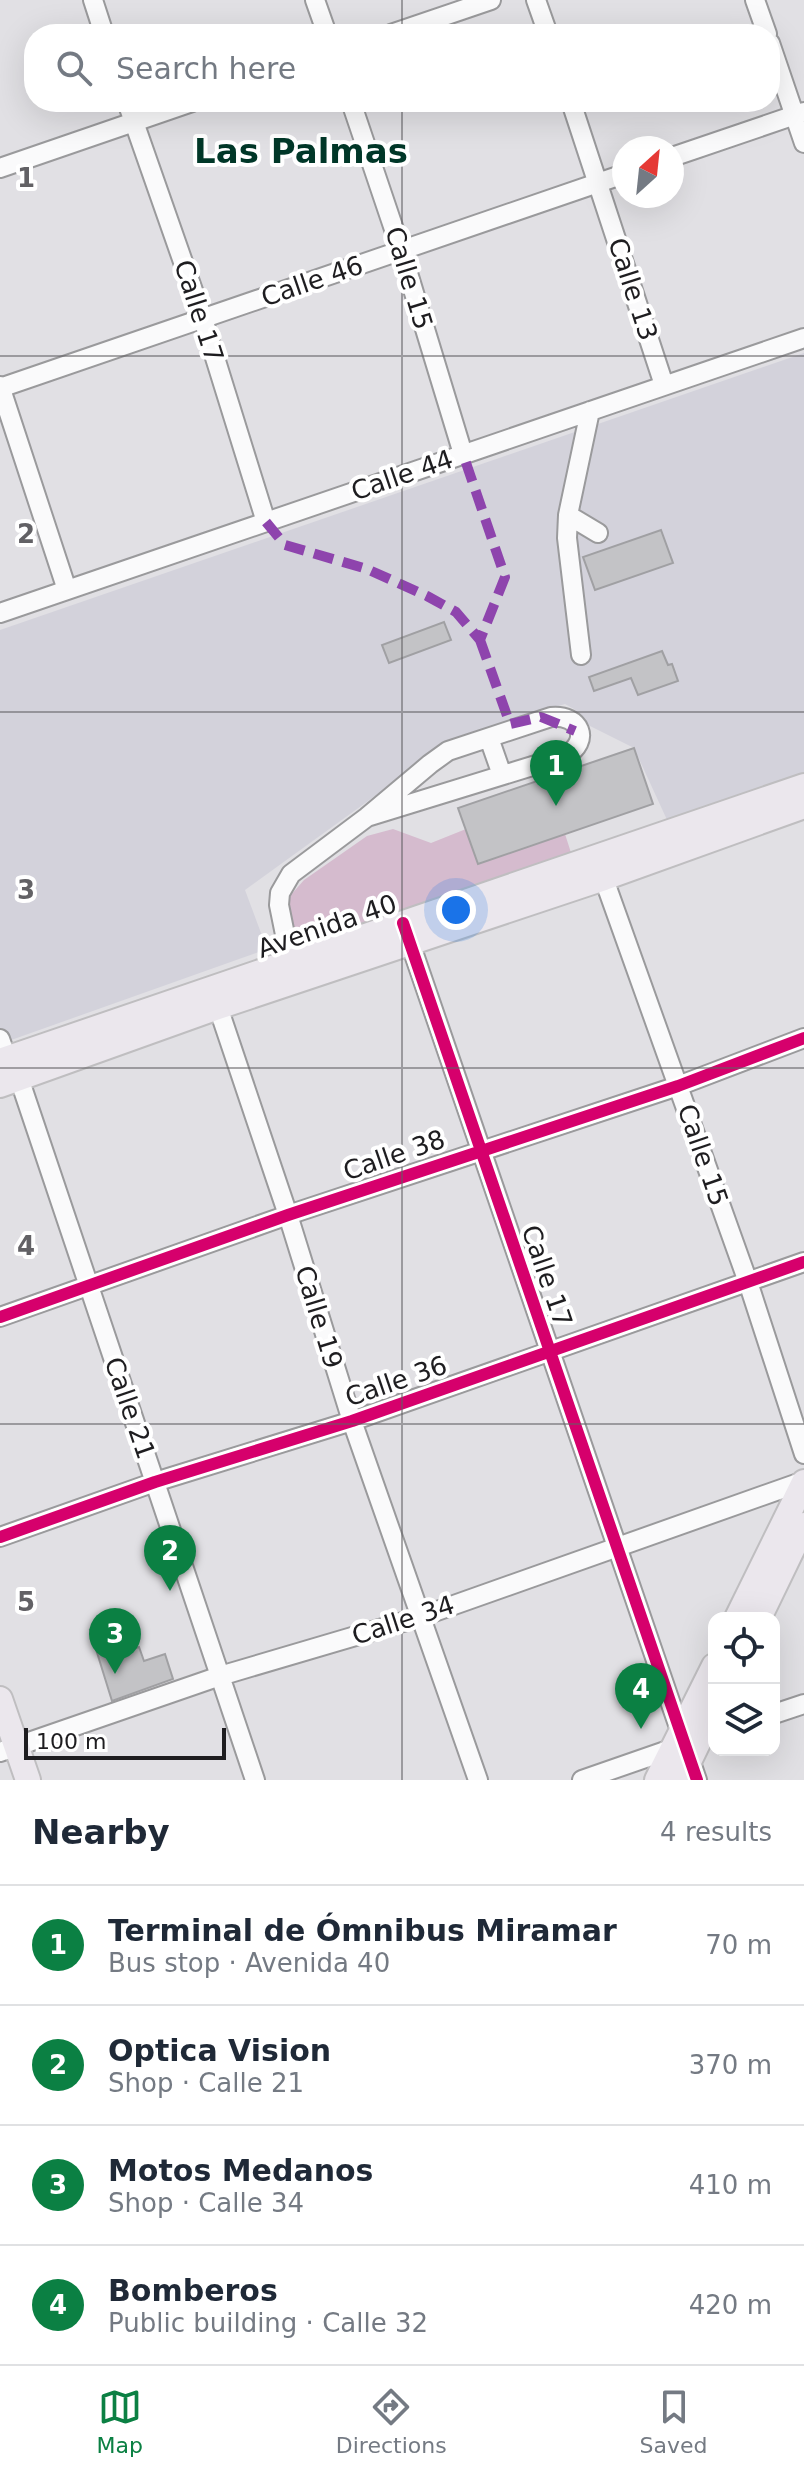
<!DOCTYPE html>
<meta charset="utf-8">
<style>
body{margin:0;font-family:"DejaVu Sans",sans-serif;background:#f6f6f7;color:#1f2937}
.controls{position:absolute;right:24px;bottom:24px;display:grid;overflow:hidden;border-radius:16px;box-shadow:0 8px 32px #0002}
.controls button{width:72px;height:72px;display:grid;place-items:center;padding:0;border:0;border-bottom:2px solid #e0e1e3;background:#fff;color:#1f2937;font:40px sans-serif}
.compass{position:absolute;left:612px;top:136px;width:72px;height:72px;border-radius:50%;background:#fff;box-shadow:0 8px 32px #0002;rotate:27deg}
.scale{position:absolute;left:24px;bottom:20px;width:202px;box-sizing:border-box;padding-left:8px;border:4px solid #1e1d20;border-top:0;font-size:22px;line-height:28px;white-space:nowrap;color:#1e1d20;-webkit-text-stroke:6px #fff;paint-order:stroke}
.you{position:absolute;left:456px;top:910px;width:28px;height:28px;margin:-20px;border:6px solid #fff;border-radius:50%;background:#1a73e8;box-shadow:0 0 0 12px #1a73e833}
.badge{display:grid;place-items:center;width:52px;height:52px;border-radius:50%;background:#0b8043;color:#fff;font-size:26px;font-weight:700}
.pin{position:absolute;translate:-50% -66px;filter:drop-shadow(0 2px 4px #0008)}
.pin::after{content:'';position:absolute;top:42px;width:28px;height:24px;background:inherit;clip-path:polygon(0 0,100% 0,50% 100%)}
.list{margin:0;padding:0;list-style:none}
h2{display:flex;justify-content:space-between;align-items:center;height:104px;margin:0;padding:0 32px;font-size:34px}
h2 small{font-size:26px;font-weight:400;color:#747a83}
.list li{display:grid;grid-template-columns:52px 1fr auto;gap:24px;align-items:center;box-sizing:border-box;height:120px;padding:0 32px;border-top:2px solid #e0e1e3}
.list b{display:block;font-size:30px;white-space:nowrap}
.list p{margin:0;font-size:26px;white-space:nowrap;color:#747a83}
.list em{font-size:26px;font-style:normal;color:#747a83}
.icon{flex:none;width:44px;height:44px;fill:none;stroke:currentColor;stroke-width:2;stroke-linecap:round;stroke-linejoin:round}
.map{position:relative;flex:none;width:804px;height:1780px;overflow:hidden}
.search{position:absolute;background:#fff;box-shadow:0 8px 32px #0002;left:24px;right:24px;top:24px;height:88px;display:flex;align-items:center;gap:20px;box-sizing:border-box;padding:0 28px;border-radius:32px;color:#747a83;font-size:30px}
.sheet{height:584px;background:#fff}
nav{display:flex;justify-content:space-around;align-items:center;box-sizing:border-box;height:112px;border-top:2px solid #e0e1e3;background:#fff;font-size:22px;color:#747a83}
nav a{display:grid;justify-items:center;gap:4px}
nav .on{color:#0b8043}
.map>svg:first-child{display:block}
</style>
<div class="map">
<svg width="804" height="1780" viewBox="0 0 804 1780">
<rect width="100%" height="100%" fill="#e1e0e4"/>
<path fill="#d3d2db" d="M 804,353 L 804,776 L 668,822 L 634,748 L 590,726 L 574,709 L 565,704 L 455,738 L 245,890 L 267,949 L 0,1044 L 0,630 Z"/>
<path fill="#d5bbce" d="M 393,829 L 431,843 L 466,829 L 565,834 L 573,859 L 313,944 L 293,933 L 287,905 L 290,896 L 304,880 L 367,836 Z"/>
<path fill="#c3c3c6" stroke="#a0a0a3" stroke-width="2" d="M 661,530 L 673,563 L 595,590 L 583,557 Z
M 444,622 L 451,640 L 389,663 L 382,645 Z
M 662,651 L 668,665 L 672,664 L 678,681 L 638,695 L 631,678 L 594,691 L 589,677 Z
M 634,748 L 653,804 L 478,864 L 458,808 Z
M 110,1623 L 120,1653 L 139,1647 L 144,1661 L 165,1654 L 173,1679 L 112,1701 L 90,1630 Z"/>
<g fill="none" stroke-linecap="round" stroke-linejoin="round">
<g stroke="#9a9a9c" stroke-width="22">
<path id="minor" d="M 93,0 L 104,34
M 315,0 L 327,34
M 536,0 L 548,34
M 755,0 L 767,34
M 391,34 L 491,0
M 770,43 L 804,143
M 127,102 L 203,319 L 266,522
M 351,102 L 401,250 L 463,454
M 571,102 L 664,385
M 672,157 L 804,112
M 0,168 L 192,102
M 0,386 L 67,590
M 0,388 L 624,174
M 568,515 L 598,533
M 0,613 L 804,338
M 581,655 L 567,538 L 568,515 L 590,411
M 489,738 L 502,775
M 600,868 L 748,1282 L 804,1454
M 406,931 L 697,1780
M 293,974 L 279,905 L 280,893 L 291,874 L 367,817 L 430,764 L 448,751 L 551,717 C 580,714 592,741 565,756 L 367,817
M 214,995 L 288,1215 L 352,1421 L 478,1780
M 0,1039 L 7,1059 L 19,1078 L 255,1780
M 0,1317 L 288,1215 L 678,1086 L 804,1038
M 0,1537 L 155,1482 L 352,1421 L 804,1262
M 774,1714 L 804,1704
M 0,1752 L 220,1676 L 420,1617 L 804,1481
M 582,1780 L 677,1747"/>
</g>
<g stroke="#bfbec0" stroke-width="28">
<path id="major" d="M 0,1061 L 804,786
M 0,1085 L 218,1007 L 604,878 L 804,806
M 737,1618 L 804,1482
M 759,1618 L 804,1525
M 0,1699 L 28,1780
M 657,1780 L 714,1666
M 680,1780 L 714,1710"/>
</g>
<use href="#minor" stroke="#fafafb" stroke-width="18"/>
<use href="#major" stroke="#ebe7ed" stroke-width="24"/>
<path stroke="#8e44ad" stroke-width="10" stroke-dasharray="20 10" stroke-linecap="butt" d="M 266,522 L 285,545 L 367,569 L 427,596 L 456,612 L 480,640 L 505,577 L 463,454
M 480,640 L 510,724 L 541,717 L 575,731"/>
<g stroke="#fff" stroke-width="17">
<path id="cycleway" d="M 403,923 L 697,1780
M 0,1317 L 288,1215 L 678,1086 L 804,1038
M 0,1537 L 155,1482 L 352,1421 L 804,1262"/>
</g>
<use href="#cycleway" stroke="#d6006c" stroke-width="12"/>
</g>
<path fill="none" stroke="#626165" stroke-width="2" stroke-opacity="0.55" d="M 402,0 L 402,34M 402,102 L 402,1780M 0,356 L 804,356M 0,712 L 804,712M 0,1068 L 804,1068M 0,1424 L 804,1424"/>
<g text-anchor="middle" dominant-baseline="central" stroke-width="8" stroke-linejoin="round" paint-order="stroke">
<g font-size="26" fill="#1e1d20" stroke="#fff">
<text transform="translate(409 278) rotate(73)">Calle 15</text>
<text transform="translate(312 281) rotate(-19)">Calle 46</text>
<text transform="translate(633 289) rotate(72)">Calle 13</text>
<text transform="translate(199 311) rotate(72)">Calle 17</text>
<text transform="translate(402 475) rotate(-19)">Calle 44</text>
<text transform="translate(327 926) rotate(-19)">Avenida 40</text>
<text transform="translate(394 1155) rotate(-19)">Calle 38</text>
<text transform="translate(703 1155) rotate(71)">Calle 15</text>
<text transform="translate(547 1276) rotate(71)">Calle 17</text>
<text transform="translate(319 1317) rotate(73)">Calle 19</text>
<text transform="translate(396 1381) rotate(-19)">Calle 36</text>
<text transform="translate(130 1408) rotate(71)">Calle 21</text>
<text transform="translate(403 1620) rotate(-18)">Calle 34</text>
</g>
<g font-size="34" font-weight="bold" fill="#003728" stroke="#fff">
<text x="301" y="151">Las Palmas</text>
</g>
</g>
<g font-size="26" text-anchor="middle" font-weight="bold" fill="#626165" stroke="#fff" stroke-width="8" stroke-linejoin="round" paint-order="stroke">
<text x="26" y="187">1</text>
<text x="26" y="543">2</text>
<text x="26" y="899">3</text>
<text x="26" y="1255">4</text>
<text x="26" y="1611">5</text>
</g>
</svg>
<div class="controls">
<button><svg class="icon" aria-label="locate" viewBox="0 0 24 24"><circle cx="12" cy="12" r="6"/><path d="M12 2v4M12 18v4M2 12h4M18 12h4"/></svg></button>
<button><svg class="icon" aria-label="layers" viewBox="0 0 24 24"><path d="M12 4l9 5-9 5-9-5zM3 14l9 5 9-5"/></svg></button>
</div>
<svg class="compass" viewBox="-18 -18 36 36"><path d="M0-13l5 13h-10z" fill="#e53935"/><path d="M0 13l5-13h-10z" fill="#747a83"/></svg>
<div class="scale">100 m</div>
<div class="you"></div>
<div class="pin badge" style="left:556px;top:806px">1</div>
<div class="pin badge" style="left:170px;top:1591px">2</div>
<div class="pin badge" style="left:115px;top:1674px">3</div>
<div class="pin badge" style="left:641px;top:1729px">4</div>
<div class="search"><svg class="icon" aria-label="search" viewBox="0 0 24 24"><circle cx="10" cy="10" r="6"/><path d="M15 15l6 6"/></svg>Search here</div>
</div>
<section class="sheet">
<h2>Nearby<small>4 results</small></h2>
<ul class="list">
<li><span class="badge">1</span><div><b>Terminal de Ómnibus Miramar</b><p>Bus stop · Avenida 40</p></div><em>70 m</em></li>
<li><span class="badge">2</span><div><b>Optica Vision</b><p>Shop · Calle 21</p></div><em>370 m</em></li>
<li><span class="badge">3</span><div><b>Motos Medanos</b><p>Shop · Calle 34</p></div><em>410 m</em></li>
<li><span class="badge">4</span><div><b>Bomberos</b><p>Public building · Calle 32</p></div><em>420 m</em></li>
</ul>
</section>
<nav>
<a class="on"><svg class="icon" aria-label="map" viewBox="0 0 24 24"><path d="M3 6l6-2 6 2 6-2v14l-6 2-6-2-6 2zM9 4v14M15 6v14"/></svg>Map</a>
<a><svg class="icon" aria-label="directions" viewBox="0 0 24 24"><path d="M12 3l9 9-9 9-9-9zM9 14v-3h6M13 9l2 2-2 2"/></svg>Directions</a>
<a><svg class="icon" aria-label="saved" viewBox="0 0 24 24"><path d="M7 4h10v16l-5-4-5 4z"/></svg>Saved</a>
</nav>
